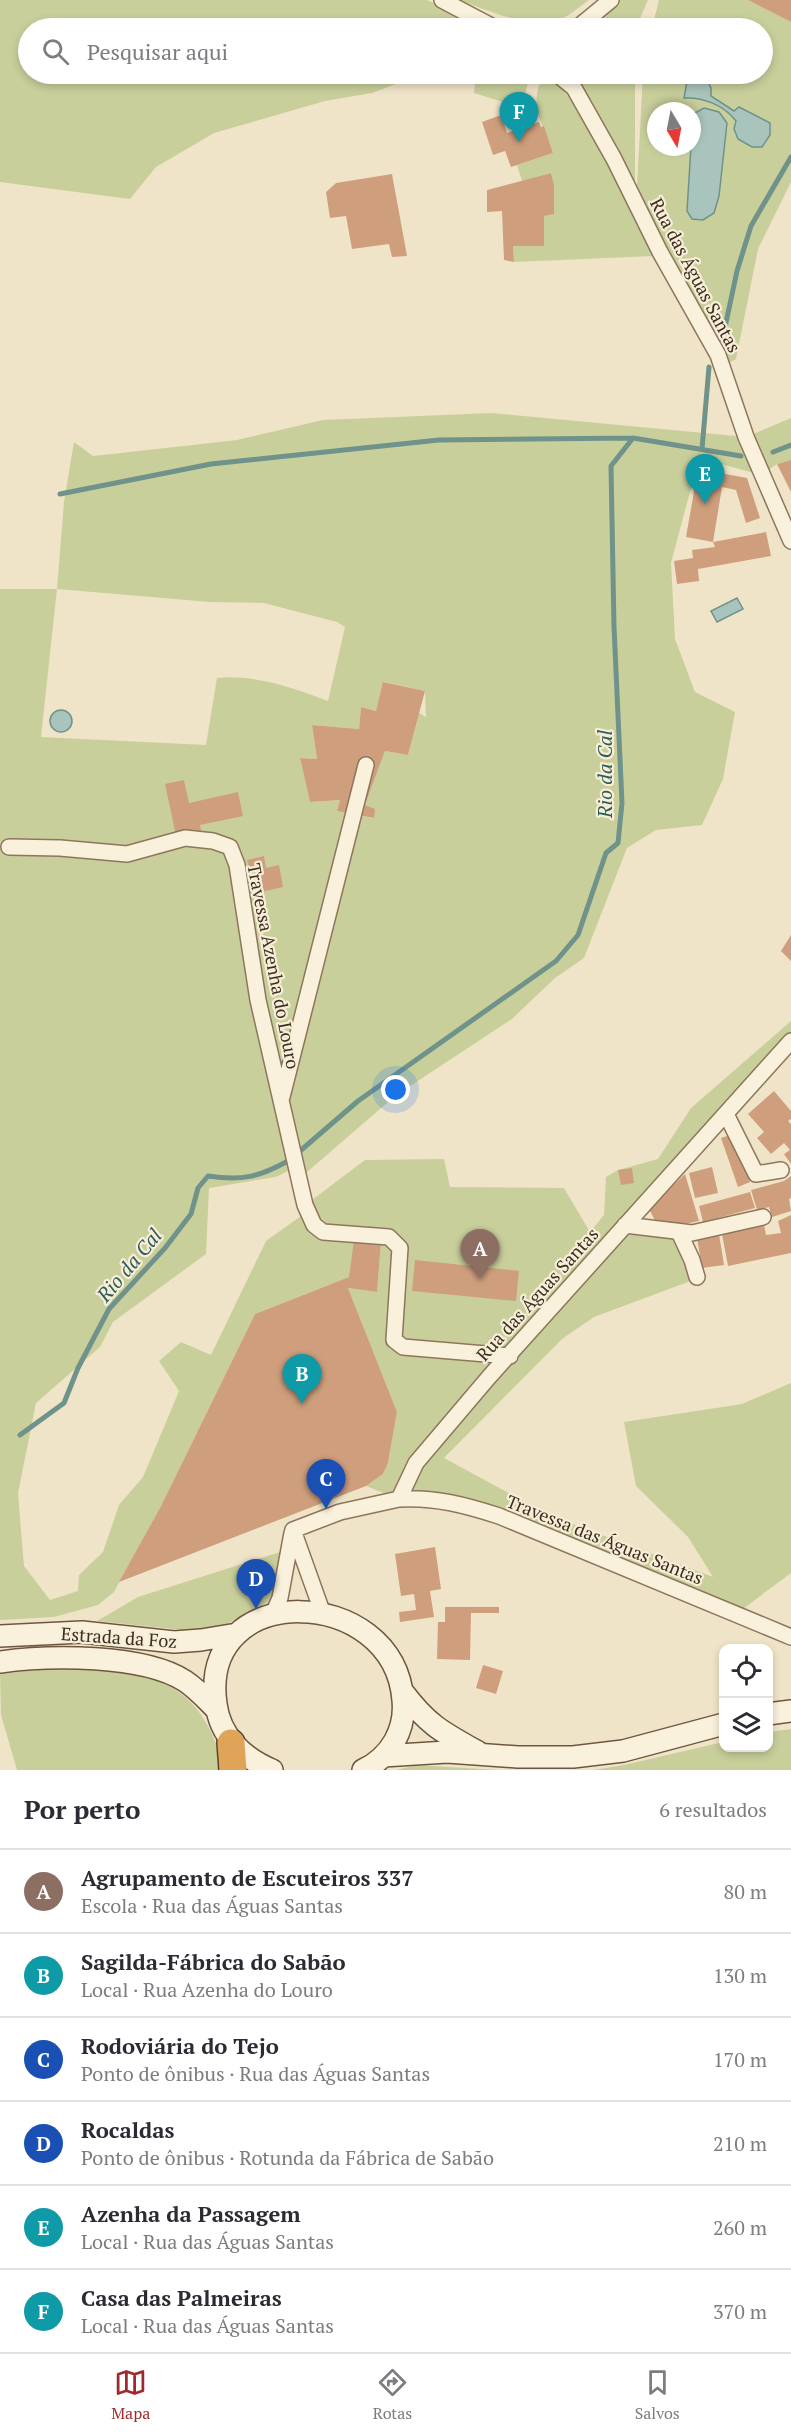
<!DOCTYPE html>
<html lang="pt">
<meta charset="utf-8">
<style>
body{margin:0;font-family:"PT Serif",serif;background:#f2f2f3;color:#2b2b33}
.controls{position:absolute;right:18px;bottom:18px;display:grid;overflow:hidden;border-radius:12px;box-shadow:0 3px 9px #0003}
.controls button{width:54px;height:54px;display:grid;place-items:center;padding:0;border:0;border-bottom:2px solid #e1e1e2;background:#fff;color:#2b2b33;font:30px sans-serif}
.compass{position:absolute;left:647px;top:102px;width:54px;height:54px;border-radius:50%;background:#fff;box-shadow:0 3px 9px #0003;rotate:170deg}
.you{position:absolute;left:396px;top:1090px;width:21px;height:21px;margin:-15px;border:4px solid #fff;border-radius:50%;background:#1a73e8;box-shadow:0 0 0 9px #1a73e833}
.badge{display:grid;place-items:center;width:39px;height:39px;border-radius:50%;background:#9e2a2b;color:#fff;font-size:20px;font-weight:700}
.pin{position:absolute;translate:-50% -50px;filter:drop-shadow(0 2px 3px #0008)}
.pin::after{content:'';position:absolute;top:32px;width:21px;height:18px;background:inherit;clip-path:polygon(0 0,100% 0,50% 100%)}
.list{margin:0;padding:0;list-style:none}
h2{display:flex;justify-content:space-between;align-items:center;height:78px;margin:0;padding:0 24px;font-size:26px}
h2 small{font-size:20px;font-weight:400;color:#7c7c81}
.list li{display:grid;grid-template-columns:39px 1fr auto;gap:18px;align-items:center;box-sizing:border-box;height:84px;padding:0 24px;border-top:2px solid #e1e1e2}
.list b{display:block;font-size:22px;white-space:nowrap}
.list p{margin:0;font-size:20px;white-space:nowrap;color:#7c7c81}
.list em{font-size:20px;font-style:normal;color:#7c7c81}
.icon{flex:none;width:33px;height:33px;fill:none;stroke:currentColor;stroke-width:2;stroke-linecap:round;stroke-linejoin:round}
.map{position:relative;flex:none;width:791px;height:1770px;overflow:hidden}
.search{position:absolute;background:#fff;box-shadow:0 3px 9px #0003;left:18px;right:18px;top:18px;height:66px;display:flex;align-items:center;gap:15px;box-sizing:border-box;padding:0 21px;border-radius:33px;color:#7c7c81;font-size:22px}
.sheet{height:582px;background:#fff}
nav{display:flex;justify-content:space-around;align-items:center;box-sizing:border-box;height:84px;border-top:2px solid #e1e1e2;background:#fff;font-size:16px;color:#7c7c81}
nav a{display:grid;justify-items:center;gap:3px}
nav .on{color:#9e2a2b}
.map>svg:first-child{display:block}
</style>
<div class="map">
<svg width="791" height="1770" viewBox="0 0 791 1770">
<rect width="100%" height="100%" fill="#f0e4c8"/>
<path fill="#c9cf9b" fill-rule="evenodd" d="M 0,0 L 427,0 L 488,28 L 28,28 L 28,74 L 422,74 L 372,93 L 325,101 L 214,133 L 156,167 L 130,199 L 0,182 Z
M 458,0 L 589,0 C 579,7 568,17 557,21 C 531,30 485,9 458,0 Z
M 619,0 L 648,0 L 636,28 L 588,28 Z
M 659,0 L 748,0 L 791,22 L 791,182 L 758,249 L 736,359 L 722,367 L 636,204 L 643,74 L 762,74 L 762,28 L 652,28 ZM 656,111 L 692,111 L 692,147 L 656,147 Z
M 476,74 L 530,74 L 526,91 L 519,104 L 512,105 L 474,93 Z
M 568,74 L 635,74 L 635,195 L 576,86 Z
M 552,77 C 597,125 625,197 654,256 L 514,262 L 513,246 L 544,246 L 544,216 L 554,184 L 551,173 L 522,181 L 517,165 L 553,153 C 545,127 531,113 539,85 Z
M 491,413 L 746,437 L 791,418 L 791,460 L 777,464 L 761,475 L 699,458 L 671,563 L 675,639 L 695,692 L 735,712 L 723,779 L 702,825 L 656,830 L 627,848 L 584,958 L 555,978 L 512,1019 L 395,1096 L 299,1179 L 296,1167 L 276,1177 L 209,1188 L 206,1254 L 113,1322 L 100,1347 L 36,1403 L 18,1493 L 24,1566 L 50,1600 L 78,1591 L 79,1575 L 103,1552 L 119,1505 L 143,1477 L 179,1391 L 159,1361 L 181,1342 L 211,1355 L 266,1241 L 308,1211 L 308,1203 L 365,1160 L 444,1159 L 450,1187 L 564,1188 L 590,1232 L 604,1215 L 606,1177 L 618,1170 L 658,1159 L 691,1108 L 791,1021 L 791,1041 L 625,1225 L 679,1232 L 696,1279 L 594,1317 L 562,1339 L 444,1458 L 549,1515 L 713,1577 L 688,1537 L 636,1486 L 624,1422 L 742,1404 L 791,1383 L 791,1573 L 736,1614 L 499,1516 L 399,1499 L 366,1486 L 383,1474 L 388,1463 L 397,1412 L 348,1288 L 377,1292 L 381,1243 L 349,1277 L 255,1314 L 161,1506 L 114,1592 L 98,1605 L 54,1617 L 0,1620 L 0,589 L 57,589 L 64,502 L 74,442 L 93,456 L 237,440 L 323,420 ZM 57,589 L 210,602 L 264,603 L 337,622 L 345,627 L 328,701 C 294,688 254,674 217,678 L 206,745 L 41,737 ZM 384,682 L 425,691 L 426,717 L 419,713 L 408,755 L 385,751 L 365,805 L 373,818 L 337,811 L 340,800 L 310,802 L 300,758 L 317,759 L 312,725 L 359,729 L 361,707 L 376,711 Z
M 283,1551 L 276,1590 L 269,1602 L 227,1624 L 192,1631 L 97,1621 L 138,1597 Z
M 58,1668 C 117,1672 177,1667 208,1726 C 215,1740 221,1754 222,1770 L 17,1770 L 1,1715 L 0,1674 Z
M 791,1729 L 791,1770 L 593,1770 L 624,1765 L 723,1742 L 724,1748 L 768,1748 L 769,1732 Z
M 417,1765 L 498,1770 L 396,1770 Z"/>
<path fill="#a9c4bc" stroke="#6f938a" stroke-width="1.5" d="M 695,77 L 706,78 L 711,88 L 711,96 L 734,111 L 739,107 L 770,123 L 770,135 L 762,147 L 752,147 L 738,139 L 734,129 L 736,121 C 724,105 703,97 684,98 L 687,81 Z
M 704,108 L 719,112 L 727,123 L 719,196 L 714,213 L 703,220 L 692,219 L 687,211 L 693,114 Z
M 737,598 L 743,609 L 717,622 L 711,611 Z
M50 721a11 11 0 1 1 22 0a11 11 0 1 1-22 0Z"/>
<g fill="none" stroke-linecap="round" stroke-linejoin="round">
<path stroke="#6f938a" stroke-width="5" d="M 724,332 L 737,271 L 751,226 L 791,157
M 702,449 L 709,367
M 773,452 L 791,445
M 60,494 L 211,464 L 439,440 L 633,438
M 300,1151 L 358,1101 L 556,961 L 578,935 L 606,853 L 618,843 L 622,803 L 614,627 L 611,466 L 633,438 L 741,456
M 20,1435 L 64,1403 L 78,1368 L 109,1309 L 165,1248 L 191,1214 L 198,1188 L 208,1176 C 242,1181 259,1177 288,1161"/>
</g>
<path fill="#cf9f7d" d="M 748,0 L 791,0 L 791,22 Z
M 501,115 L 507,133 L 539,122 L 541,127 L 544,126 L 553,153 L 511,167 L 505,151 L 493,155 L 482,122 Z
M 551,173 L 554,184 L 554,214 L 544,216 L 544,246 L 513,246 L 514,262 L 504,260 L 502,211 L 487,212 L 487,190 Z
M 392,174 L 407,256 L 392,257 L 389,244 L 352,249 L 346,216 L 330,218 L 326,192 L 336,183 Z
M 791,460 L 791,492 L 777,464 Z
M 698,469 L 747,478 L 760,518 L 746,523 L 736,490 L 722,487 L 713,542 L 766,532 L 771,556 L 698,569 L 699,581 L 677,584 L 674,561 L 693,558 L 692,550 L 715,547 L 713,542 L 686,537 Z
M 383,682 L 425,691 L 408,755 L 385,751 L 365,805 L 375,809 L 374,818 L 337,811 L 340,800 L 310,802 L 300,758 L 317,759 L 312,725 L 359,729 L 361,707 L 376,711 Z
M 184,780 L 189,803 L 238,792 L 243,816 L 200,825 L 201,831 L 176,836 L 165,784 Z
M 264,856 L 266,868 L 279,865 L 283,887 L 261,892 L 257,870 L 250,872 L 247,860 Z
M 791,935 L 791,961 L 781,951 Z
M 774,1091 L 791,1111 L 791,1119 L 788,1121 L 791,1124 L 791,1164 L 784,1154 L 790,1150 L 784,1143 L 771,1154 L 757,1138 L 764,1132 L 748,1114 Z
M 733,1134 L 748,1170 L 750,1182 L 738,1187 L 721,1138 Z
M 712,1167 L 718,1193 L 695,1198 L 689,1173 Z
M 632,1168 L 634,1183 L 621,1185 L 618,1170 Z
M 685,1174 L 699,1221 L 672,1227 L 658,1226 L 649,1209 Z
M 791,1176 L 791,1198 L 789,1199 L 791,1211 L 772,1217 L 769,1207 L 757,1210 L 751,1190 L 784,1181 Z
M 750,1192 L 755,1208 L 703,1222 L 699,1206 Z
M 791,1215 L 791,1253 L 728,1266 L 722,1234 L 764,1225 L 766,1235 L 781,1233 L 778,1221 Z
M 719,1234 L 724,1265 L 702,1268 L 697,1238 Z
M 354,1240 L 381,1243 L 377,1292 L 348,1288 L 397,1412 L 388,1463 L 383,1474 L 366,1486 L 119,1582 L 161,1506 L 255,1314 L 349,1277 Z
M 415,1260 L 519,1271 L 516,1301 L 412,1291 Z
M 435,1547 L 441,1589 L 430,1591 L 434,1617 L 400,1622 L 399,1612 L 416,1610 L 414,1594 L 401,1596 L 395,1554 Z
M 445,1607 L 499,1607 L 499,1613 L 471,1613 L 470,1660 L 437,1659 L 438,1622 L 445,1622 Z
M 483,1665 L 503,1671 L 496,1694 L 476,1688 Z"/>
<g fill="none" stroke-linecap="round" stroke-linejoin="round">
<g stroke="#8d765c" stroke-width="18">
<path id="minor" d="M 442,0 L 495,28
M 577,28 L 611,0
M 557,74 L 574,88 L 614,159 L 660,252 L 718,355 L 746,437 L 791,541
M 9,847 L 60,848 L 127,854 L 185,838 L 213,841 L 230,847 L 237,865 L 258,1000 L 305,1205 L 314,1225 L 323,1232 L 389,1237 L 400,1248 L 394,1340 L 403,1347 L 510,1356
M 282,1097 L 366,765
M 726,1114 L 756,1174 L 781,1170
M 625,1225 L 692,1233 L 763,1217
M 679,1232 L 692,1260 L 697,1277
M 399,1499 C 435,1497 465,1505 499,1516 L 791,1637
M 293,1530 L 340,1512 L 399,1499 L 416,1463 L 489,1377 L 791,1041
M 293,1530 L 323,1614
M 273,1614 L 280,1598 L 292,1533"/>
</g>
<g stroke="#6f573f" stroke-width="24">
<path id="secondary" d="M 0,1636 L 82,1632 L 174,1642 L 201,1640 L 237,1634
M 0,1662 C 49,1655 143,1654 185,1681 C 197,1689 206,1699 216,1709
M 403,1692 C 428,1725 442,1732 478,1752
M 768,1714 L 791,1711
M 383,1756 L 447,1752 L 518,1757 L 573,1757 L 623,1751 L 724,1724
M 272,1770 C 243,1758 220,1736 216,1704 C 198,1579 394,1584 403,1700 C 406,1729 391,1757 363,1770"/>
</g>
<g stroke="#5b4430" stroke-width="30">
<path id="motorway" d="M 231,1743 L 233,1770"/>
</g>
<use href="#minor" stroke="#faf1dc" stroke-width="15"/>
<use href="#secondary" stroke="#faf1dc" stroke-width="21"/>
<use href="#motorway" stroke="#e0a458" stroke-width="27"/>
</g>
<g text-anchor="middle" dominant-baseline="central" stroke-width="4.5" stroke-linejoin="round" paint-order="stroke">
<g font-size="18" fill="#3d2e20" stroke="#f7eed8">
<text transform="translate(696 275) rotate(62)">Rua das Águas Santas</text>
<text transform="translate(274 966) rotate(79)">Travessa Azenha do Louro</text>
<text transform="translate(537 1294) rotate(-48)">Rua das Águas Santas</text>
<text transform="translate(605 1539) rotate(22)">Travessa das Águas Santas</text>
<text transform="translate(119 1637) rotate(4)">Estrada da Foz</text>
</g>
<g font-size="20" font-style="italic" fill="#2f5d5a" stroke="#f7eed8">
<text transform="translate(604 774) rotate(-90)">Rio da Cal</text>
<text transform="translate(129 1265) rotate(-50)">Rio da Cal</text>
</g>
</g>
</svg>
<div class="controls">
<button><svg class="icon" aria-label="locate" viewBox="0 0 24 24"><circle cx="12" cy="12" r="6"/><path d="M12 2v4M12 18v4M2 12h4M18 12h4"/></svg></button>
<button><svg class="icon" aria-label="layers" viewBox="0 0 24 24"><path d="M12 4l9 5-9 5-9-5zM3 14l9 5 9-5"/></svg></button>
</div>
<svg class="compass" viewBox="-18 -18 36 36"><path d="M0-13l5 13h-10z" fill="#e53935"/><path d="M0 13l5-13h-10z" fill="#7c7c81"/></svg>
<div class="you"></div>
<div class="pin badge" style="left:480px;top:1279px;background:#8d6e63">A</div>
<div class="pin badge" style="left:302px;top:1404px;background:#0f9aa8">B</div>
<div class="pin badge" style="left:326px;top:1509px;background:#1a4fb4">C</div>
<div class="pin badge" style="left:256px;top:1609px;background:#1a4fb4">D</div>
<div class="pin badge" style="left:705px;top:504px;background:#0f9aa8">E</div>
<div class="pin badge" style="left:519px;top:142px;background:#0f9aa8">F</div>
<div class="search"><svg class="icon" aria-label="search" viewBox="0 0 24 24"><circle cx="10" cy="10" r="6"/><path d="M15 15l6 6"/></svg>Pesquisar aqui</div>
</div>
<section class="sheet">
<h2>Por perto<small>6 resultados</small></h2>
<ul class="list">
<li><span class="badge" style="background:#8d6e63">A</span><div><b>Agrupamento de Escuteiros 337</b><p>Escola · Rua das Águas Santas</p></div><em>80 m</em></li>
<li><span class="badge" style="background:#0f9aa8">B</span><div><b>Sagilda-Fábrica do Sabão</b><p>Local · Rua Azenha do Louro</p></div><em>130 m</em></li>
<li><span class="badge" style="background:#1a4fb4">C</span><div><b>Rodoviária do Tejo</b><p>Ponto de ônibus · Rua das Águas Santas</p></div><em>170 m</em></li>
<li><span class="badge" style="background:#1a4fb4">D</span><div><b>Rocaldas</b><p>Ponto de ônibus · Rotunda da Fábrica de Sabão</p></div><em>210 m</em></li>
<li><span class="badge" style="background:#0f9aa8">E</span><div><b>Azenha da Passagem</b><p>Local · Rua das Águas Santas</p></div><em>260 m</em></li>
<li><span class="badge" style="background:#0f9aa8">F</span><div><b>Casa das Palmeiras</b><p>Local · Rua das Águas Santas</p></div><em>370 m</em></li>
</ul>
</section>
<nav>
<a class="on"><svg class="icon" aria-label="map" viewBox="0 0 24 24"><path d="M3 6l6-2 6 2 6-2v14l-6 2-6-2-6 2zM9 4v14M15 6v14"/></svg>Mapa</a>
<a><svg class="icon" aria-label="directions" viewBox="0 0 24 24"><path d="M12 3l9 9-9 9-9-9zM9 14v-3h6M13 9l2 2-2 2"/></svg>Rotas</a>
<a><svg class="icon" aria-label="saved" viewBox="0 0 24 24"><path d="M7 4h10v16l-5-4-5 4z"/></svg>Salvos</a>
</nav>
